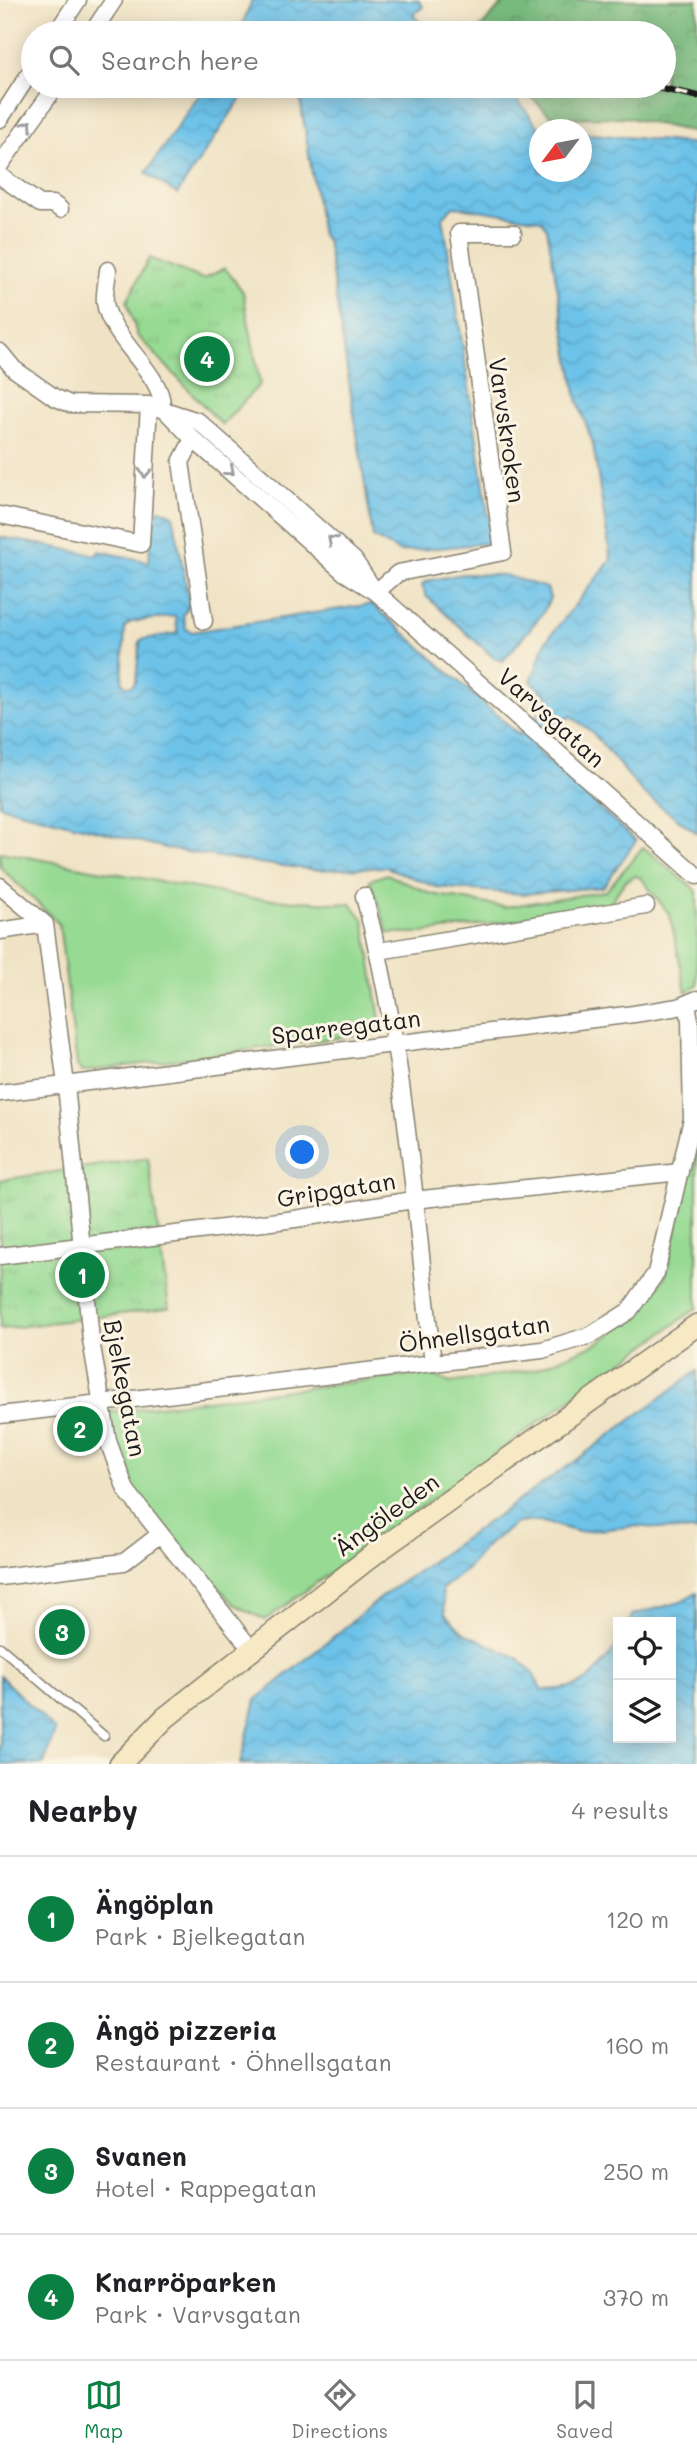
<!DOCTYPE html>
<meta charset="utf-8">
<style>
body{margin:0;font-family:Mali,sans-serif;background:#f6f6f6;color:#202124}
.controls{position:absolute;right:21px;bottom:21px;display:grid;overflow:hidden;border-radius:0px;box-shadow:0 4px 18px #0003}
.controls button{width:63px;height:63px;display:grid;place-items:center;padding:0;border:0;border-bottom:2px solid #e0e0e0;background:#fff;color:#202124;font:35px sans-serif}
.compass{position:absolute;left:529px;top:119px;width:63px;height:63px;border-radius:50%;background:#fff;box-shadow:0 4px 18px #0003;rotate:238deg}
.you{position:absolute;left:303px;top:1153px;width:24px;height:24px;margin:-18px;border:5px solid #fff;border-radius:50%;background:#1a73e8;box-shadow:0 0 0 10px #1a73e833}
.badge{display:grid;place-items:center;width:46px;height:46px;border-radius:50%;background:#0b8043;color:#fff;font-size:23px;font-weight:700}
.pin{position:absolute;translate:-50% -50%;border:4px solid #fff;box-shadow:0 2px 7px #0006}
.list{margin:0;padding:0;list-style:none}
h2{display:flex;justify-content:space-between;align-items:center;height:91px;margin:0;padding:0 28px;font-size:30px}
h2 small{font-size:23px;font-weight:400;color:#757577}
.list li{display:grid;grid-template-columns:46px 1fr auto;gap:21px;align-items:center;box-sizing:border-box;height:126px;padding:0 28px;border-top:2px solid #e0e0e0}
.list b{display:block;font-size:26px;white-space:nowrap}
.list p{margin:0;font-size:23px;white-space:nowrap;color:#757577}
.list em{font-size:23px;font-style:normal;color:#757577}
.icon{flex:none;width:38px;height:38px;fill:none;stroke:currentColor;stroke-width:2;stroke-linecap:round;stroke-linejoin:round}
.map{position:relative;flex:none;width:697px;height:1764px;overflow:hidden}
.search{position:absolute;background:#fff;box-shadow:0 4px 18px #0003;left:21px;right:21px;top:21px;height:77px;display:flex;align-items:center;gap:18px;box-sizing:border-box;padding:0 24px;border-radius:38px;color:#757577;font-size:26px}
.sheet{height:595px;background:#fff}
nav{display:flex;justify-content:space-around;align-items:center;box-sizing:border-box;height:98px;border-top:2px solid #e0e0e0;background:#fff;font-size:19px;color:#757577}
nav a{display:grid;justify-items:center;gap:4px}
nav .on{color:#0b8043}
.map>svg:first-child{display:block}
</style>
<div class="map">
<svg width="697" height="1764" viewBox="0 0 697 1764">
<defs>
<pattern id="forest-crowns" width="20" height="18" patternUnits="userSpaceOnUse" patternTransform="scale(1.75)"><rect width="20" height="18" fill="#78ba7d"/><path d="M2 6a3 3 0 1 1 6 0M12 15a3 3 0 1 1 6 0" fill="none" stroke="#679f6b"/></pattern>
<pattern id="park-tufts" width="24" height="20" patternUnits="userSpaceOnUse" patternTransform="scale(1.75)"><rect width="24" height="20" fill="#96da93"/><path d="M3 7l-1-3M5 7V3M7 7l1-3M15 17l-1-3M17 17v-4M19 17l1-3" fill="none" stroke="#81ba7e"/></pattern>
<pattern id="water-waves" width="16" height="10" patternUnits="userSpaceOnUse" patternTransform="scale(1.75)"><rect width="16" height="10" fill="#6cc2e9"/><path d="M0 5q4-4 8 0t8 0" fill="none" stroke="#5da6c7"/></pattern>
</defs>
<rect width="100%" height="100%" fill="#fcf5e5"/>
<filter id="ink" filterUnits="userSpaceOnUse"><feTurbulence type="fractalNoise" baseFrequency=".0143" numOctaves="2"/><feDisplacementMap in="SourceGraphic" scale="14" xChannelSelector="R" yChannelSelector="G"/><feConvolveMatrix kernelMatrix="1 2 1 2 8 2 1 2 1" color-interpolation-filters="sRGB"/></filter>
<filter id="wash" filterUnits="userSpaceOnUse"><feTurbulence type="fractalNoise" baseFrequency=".00686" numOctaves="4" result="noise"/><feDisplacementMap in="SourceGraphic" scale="28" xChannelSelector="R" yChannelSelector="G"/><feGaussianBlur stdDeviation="1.57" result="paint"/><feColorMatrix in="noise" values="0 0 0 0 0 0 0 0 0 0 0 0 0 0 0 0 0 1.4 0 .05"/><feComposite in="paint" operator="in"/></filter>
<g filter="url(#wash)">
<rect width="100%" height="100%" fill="#f0e3c5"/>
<path fill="#96da93" stroke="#597b58" stroke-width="2" d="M 643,847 L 697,891 L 697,985 L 686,992 L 670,915 L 641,878 L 635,876 L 625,881 L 609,905 L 586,911 L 421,933 L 388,933 L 370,880 L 387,874 L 431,894 L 505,907 L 606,891 Z
M 0,852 L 249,898 L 351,904 L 364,920 L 382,1032 L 82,1072 L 77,1065 L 59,924 L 0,867 Z
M 697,1146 L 697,1308 L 265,1620 L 234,1604 L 128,1486 L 108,1412 L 429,1373 L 450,1383 L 536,1369 L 602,1341 L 638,1312 L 665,1277 Z"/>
<path fill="url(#forest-crowns)" stroke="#4a6b4c" stroke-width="2" d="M 519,0 L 697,0 L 697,133 L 625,117 L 553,118 L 519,86 L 664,86 L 664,33 L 479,33 L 480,28 L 503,3 Z"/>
<path fill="url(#park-tufts)" stroke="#597b58" stroke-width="2" d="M 149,258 L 203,279 L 225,268 L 243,292 L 260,384 L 222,425 L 137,335 L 127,301 Z
M 148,1158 L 169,1308 L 0,1329 L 0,1180 Z"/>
<path fill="url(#water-waves)" stroke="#446f82" stroke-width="2" fill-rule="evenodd" d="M 252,0 L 418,0 L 423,7 L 413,15 L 430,33 L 239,33 Z
M 205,86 L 249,86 L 177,194 L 146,173 Z
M 298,86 L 507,86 L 540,129 L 546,129 L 540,130 L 540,172 L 582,172 L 582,133 L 697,144 L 697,833 L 644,794 L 592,732 L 570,716 L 534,748 L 636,841 L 603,887 L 522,894 L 436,887 L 386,867 L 317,870 L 266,864 L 173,850 L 0,806 L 0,537 L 97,555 L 99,551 L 149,562 L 151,519 L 160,509 L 173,515 L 190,604 L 183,615 L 186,629 L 192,632 L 372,604 L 519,735 L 551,700 L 531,681 L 546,641 L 611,560 L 593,444 L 577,399 L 547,229 L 541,220 L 453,206 L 443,217 L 492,539 L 488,543 L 400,552 L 373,537 L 327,240 L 322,236 ZM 175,616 L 178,633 L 140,640 L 136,681 L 132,686 L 126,686 L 122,682 L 125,627 L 131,622 Z
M 463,574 L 504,575 L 547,588 L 550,598 L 543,613 L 503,661 L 494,658 L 426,596 L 422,585 L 426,581 Z
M 697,1371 L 697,1532 L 636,1526 L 579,1532 L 539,1521 L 517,1523 L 488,1544 L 465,1571 L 442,1589 L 445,1614 L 464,1633 L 518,1658 L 532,1672 L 542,1690 C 590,1689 591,1678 618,1644 L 618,1738 L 671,1738 L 671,1622 L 630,1622 L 632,1615 L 681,1602 L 697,1593 L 697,1764 L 240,1764 L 256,1700 L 388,1592 L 575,1461 Z
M 0,1676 L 55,1730 L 44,1764 L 0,1764 Z"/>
</g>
<g filter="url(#ink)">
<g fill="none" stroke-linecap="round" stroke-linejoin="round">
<g stroke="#868070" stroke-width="11">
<path id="lane" d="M 0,1647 L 104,1736"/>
</g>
<g stroke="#868070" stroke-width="19">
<path id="street" d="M 56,33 L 78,0
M 92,33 L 114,0
M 0,119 L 33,68
M 0,165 L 56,86
M 0,176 L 40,204 L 53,204 L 60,209
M 108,270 C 107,281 104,293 105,303 C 111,340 164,375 162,407
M 0,352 L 14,369 L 54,397 L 70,404 L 149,405 L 198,421 L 354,560 L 372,587
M 162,407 L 193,439 L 345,573 L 376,592 L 697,876
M 193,439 L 181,462 L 204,621
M 0,515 L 141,544 L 149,405
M 376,592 L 398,573 L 503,552 L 459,233 L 513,233
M 0,886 L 45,924
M 364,896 C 405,1048 414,1207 433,1363
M 45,924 L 66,1085 L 91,1340 L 108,1441 L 126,1490 L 251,1649
M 0,931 L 45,924
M 379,951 L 646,906
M 0,1093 L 634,1014 L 678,1007 L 697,999
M 0,1256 L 295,1219 L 413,1200 L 680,1172
M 0,1415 L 542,1350 L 591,1335 L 629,1311 L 656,1273 L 692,1119 L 690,1020 L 687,1004
M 0,1577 L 124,1562 L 159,1535"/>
</g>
<g stroke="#868070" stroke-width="24">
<path id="secondary" d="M 120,1764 L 165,1718 L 374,1554 L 697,1325"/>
</g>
<use href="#lane" stroke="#fff" stroke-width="8"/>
<use href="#street" stroke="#fff" stroke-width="16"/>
<use href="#secondary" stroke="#f7e9c3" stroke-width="21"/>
<g stroke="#1c1c1c" stroke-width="7">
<path id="rail" d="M 650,86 L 697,96"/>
</g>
<use href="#rail" stroke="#fcf5e5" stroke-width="4.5" stroke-dasharray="13" stroke-linecap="butt"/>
</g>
<defs><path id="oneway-chevron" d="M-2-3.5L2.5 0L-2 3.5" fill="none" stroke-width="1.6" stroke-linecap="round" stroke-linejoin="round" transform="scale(1.75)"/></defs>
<g stroke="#999">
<use href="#oneway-chevron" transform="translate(28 125) rotate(-55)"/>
<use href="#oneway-chevron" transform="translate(230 471) rotate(41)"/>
<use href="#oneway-chevron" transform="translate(145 473) rotate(93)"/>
<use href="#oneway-chevron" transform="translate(332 540) rotate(-138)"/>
</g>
</g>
<g text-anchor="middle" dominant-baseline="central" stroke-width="6" stroke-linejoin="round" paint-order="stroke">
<g font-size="24" fill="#1c1c1c" stroke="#fcf5e5">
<text transform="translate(508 430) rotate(82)">Varvskroken</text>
<text transform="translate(552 717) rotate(42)">Varvsgatan</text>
<text transform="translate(346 1026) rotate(-7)">Sparregatan</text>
<text transform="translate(336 1189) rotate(-9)">Gripgatan</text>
<text transform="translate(474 1333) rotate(-8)">Öhnellsgatan</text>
<text transform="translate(126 1388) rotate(79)">Bjelkegatan</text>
<text transform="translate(386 1514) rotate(-36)">Ängöleden</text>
</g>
</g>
</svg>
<div class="controls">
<button><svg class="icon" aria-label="locate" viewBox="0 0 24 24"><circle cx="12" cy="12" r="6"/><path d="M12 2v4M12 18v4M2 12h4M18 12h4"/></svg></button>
<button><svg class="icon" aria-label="layers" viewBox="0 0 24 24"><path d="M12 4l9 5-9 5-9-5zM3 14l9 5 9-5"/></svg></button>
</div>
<svg class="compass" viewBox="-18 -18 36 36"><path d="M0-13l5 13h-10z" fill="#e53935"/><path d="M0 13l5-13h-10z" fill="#757577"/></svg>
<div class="you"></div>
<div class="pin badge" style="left:82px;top:1275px">1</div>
<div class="pin badge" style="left:80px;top:1429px">2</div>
<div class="pin badge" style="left:62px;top:1632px">3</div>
<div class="pin badge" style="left:207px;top:359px">4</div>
<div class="search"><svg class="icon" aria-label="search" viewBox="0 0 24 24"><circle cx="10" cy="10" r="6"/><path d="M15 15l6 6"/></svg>Search here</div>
</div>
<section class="sheet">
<h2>Nearby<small>4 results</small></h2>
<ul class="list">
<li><span class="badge">1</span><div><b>Ängöplan</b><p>Park · Bjelkegatan</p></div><em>120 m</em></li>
<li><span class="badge">2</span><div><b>Ängö pizzeria</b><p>Restaurant · Öhnellsgatan</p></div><em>160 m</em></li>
<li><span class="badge">3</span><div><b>Svanen</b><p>Hotel · Rappegatan</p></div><em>250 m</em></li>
<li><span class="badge">4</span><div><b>Knarröparken</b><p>Park · Varvsgatan</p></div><em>370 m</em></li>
</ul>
</section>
<nav>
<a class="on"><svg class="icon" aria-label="map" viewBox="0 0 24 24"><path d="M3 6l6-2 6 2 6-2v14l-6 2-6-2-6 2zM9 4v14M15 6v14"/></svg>Map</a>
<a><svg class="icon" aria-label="directions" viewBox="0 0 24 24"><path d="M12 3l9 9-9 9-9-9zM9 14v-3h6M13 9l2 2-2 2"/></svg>Directions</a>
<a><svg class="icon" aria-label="saved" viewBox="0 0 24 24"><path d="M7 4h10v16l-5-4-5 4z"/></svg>Saved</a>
</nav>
